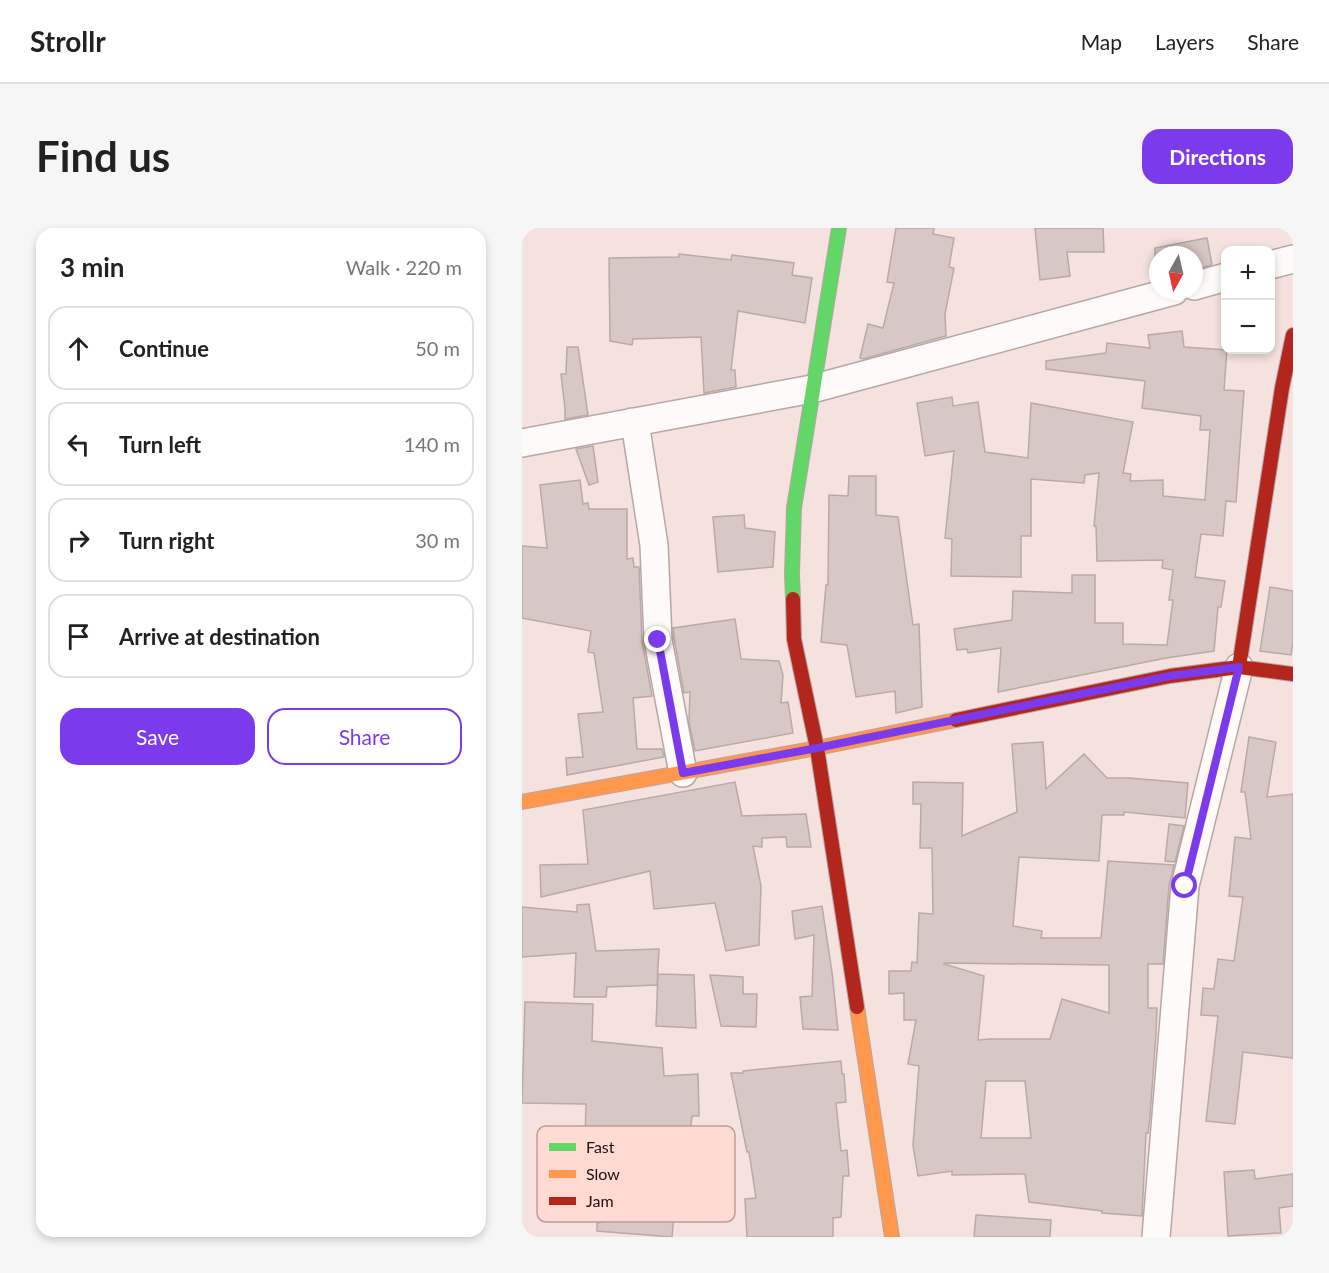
<!DOCTYPE html>
<meta charset="utf-8">
<style>
body{margin:0;font-family:Lato,sans-serif;background:#f6f6f6;color:#222}
.controls{position:absolute;right:18px;top:18px;display:grid;overflow:hidden;border-radius:12px;box-shadow:0 3px 9px #0003}
.controls button{width:54px;height:54px;display:grid;place-items:center;padding:0;border:0;border-bottom:2px solid #e0e0e0;background:#fff;color:#222;font:30px sans-serif}
.compass{position:absolute;left:627px;top:18px;width:54px;height:54px;border-radius:50%;background:#fff;box-shadow:0 3px 9px #0003;rotate:188deg}
.stop{position:absolute;width:18px;height:18px;margin:-14px;border:4px solid #7c3aed;border-radius:50%;background:#fff}
.stop.end{background:#7c3aed;border-color:#fff;box-shadow:0 2px 6px #0008}
.list{margin:0;padding:0;list-style:none}
h2{display:flex;justify-content:space-between;align-items:center;height:78px;margin:0;padding:0 24px;font-size:26px}
h2 small{font-size:20px;font-weight:400;color:#767676}
.list li{display:grid;grid-template-columns:39px 1fr auto;gap:18px;align-items:center;box-sizing:border-box;height:84px;margin:0 12px 12px;padding:0 12px;border:2px solid #e0e0e0;border-radius:18px}
.list b{display:block;font-size:22px;white-space:nowrap}
.list em{font-size:20px;font-style:normal;color:#767676}
.actions{display:flex;gap:12px;padding:18px 24px}
.actions a{flex:1;padding:14px 0;border:2px solid #7c3aed;border-radius:18px;text-align:center;font-size:21px;color:#7c3aed}
.actions .main{background:#7c3aed;color:#fff}
.icon{flex:none;width:33px;height:33px;fill:none;stroke:currentColor;stroke-width:2;stroke-linecap:round;stroke-linejoin:round}
.map{position:relative;flex:none;width:771px;height:1009px;overflow:hidden;border-radius:18px}
header{display:flex;align-items:center;gap:36px;box-sizing:border-box;height:84px;padding:0 30px;background:#fff;border-bottom:2px solid #e0e0e0}
header strong{font-size:28px}
nav{display:flex;gap:33px;margin-inline-start:auto;font-size:21px}
.intro{display:flex;align-items:center;justify-content:space-between;box-sizing:border-box;height:144px;padding:0 36px}
h1{margin:0;font-size:42px}
.button{padding:15px 27px;border-radius:18px;background:#7c3aed;color:#fff;font-size:21px;font-weight:700}
main{display:flex;gap:36px;padding:0 36px}
aside{flex:1;background:#fff;border-radius:18px;box-shadow:0 3px 9px #0003}
.map>svg:first-child{display:block}
</style>
<header>
<strong>Strollr</strong>
<nav><a>Map</a><a>Layers</a><a>Share</a></nav>
</header>
<div class="intro"><h1>Find us</h1><a class="button">Directions</a></div>
<main>
<aside>
<h2>3 min<small>Walk · 220 m</small></h2>
<ul class="list">
<li><svg class="icon" aria-label="ahead" viewBox="0 0 24 24"><path d="M12 20V5M6 11l6-6 6 6"/></svg><div><b>Continue</b></div><em>50 m</em></li>
<li><svg class="icon" aria-label="left" viewBox="0 0 24 24"><path d="M17 20v-9H6M10 6l-5 5 5 5"/></svg><div><b>Turn left</b></div><em>140 m</em></li>
<li><svg class="icon" aria-label="right" viewBox="0 0 24 24"><path d="M7 20v-9h11M14 6l5 5-5 5"/></svg><div><b>Turn right</b></div><em>30 m</em></li>
<li><svg class="icon" aria-label="arrive" viewBox="0 0 24 24"><path d="M6 21V4h12l-3 4 3 4H6"/></svg><div><b>Arrive at destination</b></div></li>
</ul>
<div class="actions"><a class="main">Save</a><a>Share</a></div>
</aside>
<div class="map">
<svg width="771" height="1009" viewBox="0 0 771 1009">
<rect width="100%" height="100%" fill="#f5e1dd"/>
<path fill="#d8c8c5" stroke="#b9a9a7" stroke-width="1.5" fill-rule="evenodd" d="M 374,0 L 412,0 L 411,6 L 432,10 L 427,39 L 432,40 L 423,86 L 424,108 L 341,131 L 338,130 L 346,96 L 361,100 L 372,55 L 365,54 Z
M 513,0 L 581,0 L 582,24 L 545,24 L 548,48 L 518,52 Z
M 685,10 L 690,37 L 672,42 L 672,27 L 636,27 L 636,51 L 633,52 L 633,20 Z
M 157,26 L 209,32 L 210,27 L 272,35 L 270,47 L 290,50 L 283,95 L 216,83 L 209,142 L 213,142 L 214,159 L 182,165 L 179,109 L 111,111 L 110,117 L 88,113 L 87,30 L 157,29 Z
M 660,103 L 662,119 L 705,122 L 702,162 L 722,163 L 714,274 L 704,273 L 701,308 L 679,306 L 673,349 L 703,353 L 699,379 L 696,379 L 692,423 L 644,430 L 476,464 L 479,420 L 446,425 L 445,421 L 435,422 L 432,401 L 490,392 L 491,363 L 550,365 L 550,347 L 573,347 L 573,395 L 601,395 L 601,416 L 645,417 L 651,372 L 647,372 L 651,342 L 640,340 L 641,332 L 575,333 L 574,298 L 572,298 L 577,245 L 563,247 L 562,255 L 509,251 L 509,308 L 499,308 L 499,349 L 429,348 L 430,311 L 423,310 L 432,223 L 403,228 L 395,175 L 430,169 L 431,178 L 456,174 L 463,224 L 506,230 L 509,175 L 611,194 L 601,245 L 609,246 L 608,253 L 641,252 L 641,268 L 683,272 L 688,202 L 678,202 L 679,188 L 620,180 L 623,153 L 524,141 L 524,133 L 584,125 L 585,115 L 628,120 L 626,107 Z
M 45,119 L 56,119 L 66,187 L 43,191 L 43,181 L 39,146 L 44,146 Z
M 71,218 L 76,254 L 67,257 L 54,221 Z
M 327,248 L 354,248 L 354,287 L 376,289 L 391,397 L 397,396 L 400,479 L 374,485 L 373,463 L 334,469 L 325,417 L 299,414 L 304,357 L 306,357 L 307,267 L 326,268 Z
M 58,252 L 61,276 L 66,275 L 67,281 L 105,281 L 105,331 L 111,330 L 112,339 L 117,339 L 120,413 L 130,468 L 111,470 L 115,521 L 140,521 L 142,529 L 45,547 L 44,530 L 61,529 L 56,486 L 81,484 L 72,425 L 66,424 L 69,403 L 0,390 L 0,318 L 25,320 L 18,257 Z
M 222,287 L 223,300 L 253,304 L 251,339 L 196,344 L 191,289 Z
M 748,359 L 771,363 L 771,415 L 769,427 L 738,423 Z
M 213,391 L 219,431 L 257,433 L 261,447 L 259,475 L 266,474 L 271,505 L 173,523 L 167,494 L 168,464 L 162,465 L 152,410 L 151,400 Z
M 727,509 L 754,514 L 745,569 L 771,566 L 771,830 L 721,824 L 713,896 L 684,893 L 696,788 L 679,787 L 681,760 L 692,761 L 696,731 L 712,733 L 721,669 L 707,668 L 713,609 L 729,611 L 723,564 L 719,564 Z
M 521,514 L 524,561 L 562,526 L 585,550 L 607,550 L 666,555 L 663,590 L 602,584 L 602,587 L 580,587 L 577,633 L 497,629 L 491,698 L 520,703 L 519,710 L 579,710 L 586,633 L 652,637 L 647,657 L 641,736 L 626,736 L 626,780 L 635,780 L 634,805 L 628,888 L 626,905 L 624,905 L 620,988 L 580,985 L 580,983 L 507,974 L 503,946 L 430,947 L 430,943 L 396,948 L 391,917 L 397,838 L 386,836 L 394,792 L 382,792 L 382,765 L 367,766 L 367,743 L 389,743 L 390,734 L 395,735 L 397,685 L 411,686 L 410,620 L 398,620 L 399,576 L 391,576 L 391,554 L 441,555 L 440,608 L 495,584 L 490,516 ZM 422,735 L 587,737 L 587,785 L 540,771 L 528,811 L 468,811 L 456,812 L 462,748 L 422,736 ZM 464,853 L 503,853 L 509,910 L 459,910 Z
M 213,554 L 220,588 L 284,586 L 289,619 L 265,619 L 264,609 L 240,610 L 240,619 L 231,618 L 239,658 L 237,717 L 204,723 L 193,675 L 132,681 L 128,643 L 19,669 L 18,637 L 66,636 L 61,582 Z
M 647,596 L 662,598 L 653,634 L 643,633 Z
M 67,676 L 74,723 L 137,721 L 135,757 L 85,759 L 84,769 L 52,769 L 54,725 L 0,729 L 0,679 L 55,684 L 55,677 Z
M 300,678 L 310,744 L 316,802 L 281,801 L 278,769 L 290,768 L 292,707 L 273,711 L 270,683 Z
M 136,746 L 172,747 L 174,800 L 134,798 Z
M 188,747 L 221,749 L 221,766 L 235,766 L 234,799 L 199,798 Z
M 3,774 L 71,776 L 70,813 L 140,820 L 142,848 L 176,846 L 177,888 L 170,888 L 166,921 L 158,920 L 150,1009 L 75,1003 L 75,995 L 130,986 L 135,930 L 92,926 L 93,913 L 63,912 L 64,876 L 0,875 Z
M 319,833 L 320,846 L 322,846 L 324,874 L 314,875 L 319,923 L 325,922 L 327,948 L 321,948 L 319,989 L 311,990 L 311,1009 L 225,1009 L 223,971 L 234,970 L 227,924 L 225,924 L 209,845 L 221,845 L 221,843 Z
M 732,942 L 733,951 L 771,946 L 771,978 L 757,980 L 759,1005 L 706,1008 L 702,944 Z
M 454,987 L 529,992 L 528,1009 L 452,1009 Z"/>
<g fill="none" stroke-linecap="round" stroke-linejoin="round">
<g stroke="#b6a7a4" stroke-width="30">
<path id="street" d="M 748,37 L 771,31
M 672,58 L 704,49
M 110,194 L 114,201 L 132,317 L 136,412 L 161,545
M 0,215 L 290,161 L 652,63
M 634,1009 L 663,658 L 717,439"/>
</g>
<g stroke="#b6a7a4" stroke-width="16">
<path id="fast" d="M 271,371 L 270,346 L 272,280 L 317,0"/>
</g>
<g stroke="#b6a7a4" stroke-width="16">
<path id="slow" d="M 0,574 L 295,520 L 434,492
M 335,779 L 370,1009"/>
</g>
<g stroke="#b6a7a4" stroke-width="16">
<path id="jam" d="M 271,371 L 272,411 L 295,520 L 335,779
M 717,439 L 760,160 L 771,107
M 434,492 L 648,448 L 717,439 L 771,446"/>
</g>
<use href="#street" stroke="#fefafa" stroke-width="27"/>
<use href="#fast" stroke="#63d668" stroke-width="14"/>
<use href="#slow" stroke="#ff974d" stroke-width="14"/>
<use href="#jam" stroke="#b3261e" stroke-width="14"/>
</g>
<g fill="none" stroke-linecap="round" stroke-linejoin="round">
<path stroke="#7c3aed" stroke-width="8" d="M 136,412 L 161,545 L 295,520 L 648,448 L 717,439 L 663,658"/>
</g>
<rect x="15" y="898" width="198" height="96" rx="9" fill="#ffdad3" stroke="#bb9e98" stroke-width="1.5"/>
<rect x="27" y="915" width="27" height="8" fill="#63d668"/>
<rect x="27" y="942" width="27" height="8" fill="#ff974d"/>
<rect x="27" y="969" width="27" height="8" fill="#b3261e"/>
<g font-size="16" fill="#1d110f">
<text x="64" y="925">Fast</text>
<text x="64" y="952">Slow</text>
<text x="64" y="979">Jam</text>
</g>
</svg>
<div class="controls">
<button>+</button>
<button>−</button>
</div>
<svg class="compass" viewBox="-18 -18 36 36"><path d="M0-13l5 13h-10z" fill="#e53935"/><path d="M0 13l5-13h-10z" fill="#767676"/></svg>
<div class="stop" style="left:663px;top:658px"></div>
<div class="stop end" style="left:136px;top:412px"></div>
</div>
</main>
